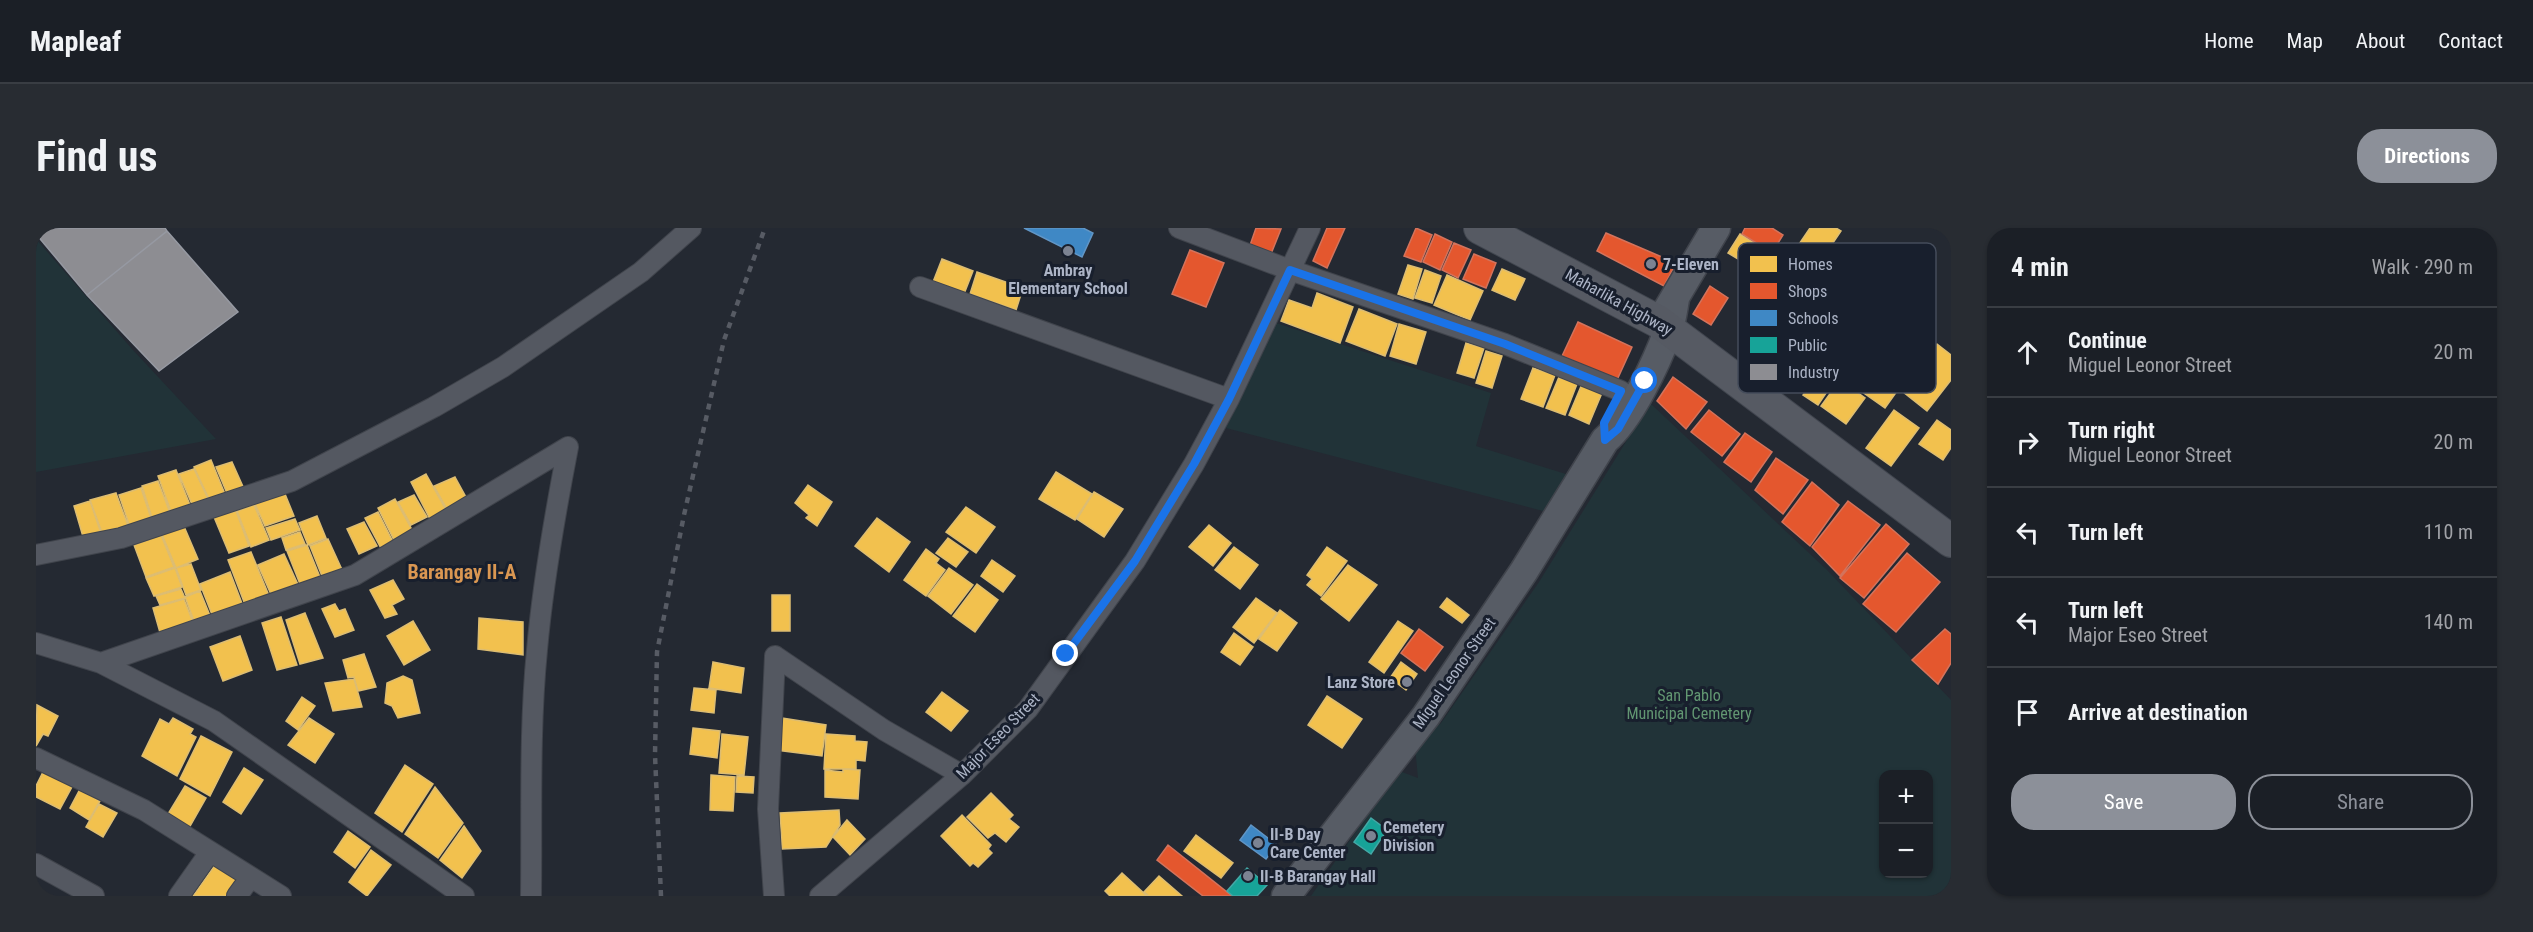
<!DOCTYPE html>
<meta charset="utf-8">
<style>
body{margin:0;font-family:"Roboto Condensed",sans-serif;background:#282c32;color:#f1f3f6}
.controls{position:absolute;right:18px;bottom:18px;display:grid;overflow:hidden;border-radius:12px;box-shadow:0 2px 4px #0004}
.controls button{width:54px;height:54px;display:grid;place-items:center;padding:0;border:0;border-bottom:2px solid #393d43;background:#1b1f26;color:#f1f3f6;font:30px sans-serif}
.stop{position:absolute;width:18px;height:18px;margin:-14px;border:4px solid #1a73e8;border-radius:50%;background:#fff}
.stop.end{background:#1a73e8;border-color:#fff;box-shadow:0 2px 6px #0008}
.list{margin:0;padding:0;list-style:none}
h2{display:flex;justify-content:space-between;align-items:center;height:78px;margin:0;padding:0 24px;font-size:26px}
h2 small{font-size:20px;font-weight:400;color:#a0a2a7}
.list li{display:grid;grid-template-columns:39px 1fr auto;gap:18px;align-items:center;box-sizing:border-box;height:90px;padding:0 24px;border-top:2px solid #393d43}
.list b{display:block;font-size:22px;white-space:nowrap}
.list p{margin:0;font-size:20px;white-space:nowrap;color:#a0a2a7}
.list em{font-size:20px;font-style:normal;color:#a0a2a7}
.actions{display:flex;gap:12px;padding:18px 24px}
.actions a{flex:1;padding:14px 0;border:2px solid #8c9099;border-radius:24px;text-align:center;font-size:21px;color:#8c9099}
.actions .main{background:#8c9099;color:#fff}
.icon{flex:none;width:33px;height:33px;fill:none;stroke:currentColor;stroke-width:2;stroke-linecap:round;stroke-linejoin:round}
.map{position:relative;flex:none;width:1915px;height:668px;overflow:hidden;border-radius:24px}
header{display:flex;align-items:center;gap:36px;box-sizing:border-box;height:84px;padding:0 30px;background:#1b1f26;border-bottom:2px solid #393d43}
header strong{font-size:28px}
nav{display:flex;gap:33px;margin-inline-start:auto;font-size:21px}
.intro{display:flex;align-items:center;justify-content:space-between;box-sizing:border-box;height:144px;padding:0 36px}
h1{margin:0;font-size:42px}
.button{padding:15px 27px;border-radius:24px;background:#8c9099;color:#fff;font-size:21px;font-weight:700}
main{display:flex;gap:36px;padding:0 36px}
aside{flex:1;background:#1b1f26;border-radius:24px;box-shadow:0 2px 4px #0004}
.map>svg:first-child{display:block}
</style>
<header>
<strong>Mapleaf</strong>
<nav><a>Home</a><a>Map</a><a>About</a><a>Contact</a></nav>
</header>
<div class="intro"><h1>Find us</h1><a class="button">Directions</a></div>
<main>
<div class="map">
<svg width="1915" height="668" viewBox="0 0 1915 668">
<rect width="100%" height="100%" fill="#242932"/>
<path fill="#213338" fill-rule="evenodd" d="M 0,11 L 96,121 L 180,211 L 0,244 Z
M 1240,95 L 1455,165 L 1440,218 L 1533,247 L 1507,283 L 1190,200 Z
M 1614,175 L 1791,342 L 1915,472 L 1915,668 L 1275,668 L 1335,582 L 1358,541 L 1382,550 L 1379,519 L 1405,495 L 1503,354 ZM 1848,546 L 1892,546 L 1892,646 L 1848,646 Z"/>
<path fill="#f2c14e" stroke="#ddbd72" stroke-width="1.5" d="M 1774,0 L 1800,0 L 1805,3 L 1780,40 L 1757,25 Z
M 1704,6 L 1734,25 L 1722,43 L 1692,25 Z
M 906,31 L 937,43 L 928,66 L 897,54 Z
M 1372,37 L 1386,41 L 1377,71 L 1362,66 Z
M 1466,41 L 1489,51 L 1479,72 L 1456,62 Z
M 1389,42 L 1405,48 L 1396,75 L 1379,70 Z
M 941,44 L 987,60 L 980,82 L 934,66 Z
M 1411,47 L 1447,63 L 1434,92 L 1398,77 Z
M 1281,65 L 1317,79 L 1304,115 L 1245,93 L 1253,72 L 1276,80 Z
M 1323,81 L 1361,96 L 1349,128 L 1310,113 Z
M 1363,96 L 1390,104 L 1380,136 L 1354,128 Z
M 1430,115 L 1448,120 L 1438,150 L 1421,145 Z
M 1901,116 L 1915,127 L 1915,152 L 1891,183 L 1866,163 Z
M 1768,118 L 1805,143 L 1782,177 L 1767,167 L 1774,158 L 1752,143 Z
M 1855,121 L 1879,138 L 1849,180 L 1825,163 Z
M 1450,123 L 1466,128 L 1456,160 L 1440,155 Z
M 1497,140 L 1519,147 L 1507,179 L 1485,171 Z
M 1523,149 L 1541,156 L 1529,187 L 1510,180 Z
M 1804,152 L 1829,170 L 1810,196 L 1785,178 Z
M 1546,156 L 1566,165 L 1553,196 L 1533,187 Z
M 1858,182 L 1883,200 L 1855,238 L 1830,220 Z
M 1901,192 L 1915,202 L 1915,220 L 1907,232 L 1883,216 Z
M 175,232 L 189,266 L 174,273 L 158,239 Z
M 196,234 L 209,263 L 193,270 L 180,239 Z
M 158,241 L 174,275 L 158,281 L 143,246 Z
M 140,242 L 156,282 L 137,289 L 122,248 Z
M 1020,244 L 1056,266 L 1039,292 L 1003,271 Z
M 390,246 L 410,282 L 394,291 L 375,254 Z
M 419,249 L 431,271 L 411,281 L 398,258 Z
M 122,253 L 136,290 L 118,296 L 106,258 Z
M 772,257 L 796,274 L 781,298 L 770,290 L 773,287 L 759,275 Z
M 105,260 L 117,296 L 95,302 L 83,267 Z
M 1058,264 L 1087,281 L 1068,309 L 1041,291 Z
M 80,265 L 94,303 L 68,310 L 54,272 Z
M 249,266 L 258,288 L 229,298 L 219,276 Z
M 378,267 L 391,289 L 375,297 L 362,274 Z
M 359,271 L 380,309 L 361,318 L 342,280 Z
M 54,273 L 66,308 L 48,312 L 38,278 Z
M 218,277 L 233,312 L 215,319 L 201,283 Z
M 930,279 L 959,299 L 940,325 L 910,304 Z
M 200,283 L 213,318 L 193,325 L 178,289 Z
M 342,284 L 359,318 L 347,324 L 329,290 Z
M 281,288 L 290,310 L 272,317 L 263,295 Z
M 841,290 L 874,314 L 853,344 L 819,318 Z
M 259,291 L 264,302 L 235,312 L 230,300 Z
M 328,294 L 341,318 L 323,326 L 311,301 Z
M 147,296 L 162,331 L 140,340 L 125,304 Z
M 1173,297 L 1195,315 L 1177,338 L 1153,319 Z
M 264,304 L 269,316 L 250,322 L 246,310 Z
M 125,307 L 138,339 L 110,349 L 98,317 Z
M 912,310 L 932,324 L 920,339 L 900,325 Z
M 292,311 L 308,346 L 288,353 L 274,318 Z
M 271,317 L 286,354 L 266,361 L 251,323 Z
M 1198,319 L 1222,337 L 1204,361 L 1179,342 Z
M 1291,319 L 1311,333 L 1285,368 L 1271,357 L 1276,351 L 1271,347 Z
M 890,321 L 903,331 L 900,335 L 909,342 L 890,368 L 868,352 Z
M 215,324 L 234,370 L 210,379 L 192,332 Z
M 248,326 L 265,363 L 238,373 L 222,337 Z
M 956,332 L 979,348 L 967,364 L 945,348 Z
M 155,336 L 165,362 L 150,367 L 140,340 Z
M 1312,337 L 1341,357 L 1313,393 L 1285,371 Z
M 139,340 L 146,359 L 118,368 L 110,350 Z
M 913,340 L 937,357 L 915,386 L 892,368 Z
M 194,344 L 207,378 L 177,389 L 164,356 Z
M 357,352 L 368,371 L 356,377 L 361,386 L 349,390 L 334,362 Z
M 941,356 L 962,372 L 939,404 L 917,388 Z
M 145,361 L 149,370 L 124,377 L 120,368 Z
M 164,363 L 177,395 L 161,401 L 149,369 Z
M 736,367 L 754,367 L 754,403 L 736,403 Z
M 1220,370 L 1241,385 L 1218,415 L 1197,399 Z
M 1411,370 L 1433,387 L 1426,395 L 1404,379 Z
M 148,371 L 158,397 L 125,408 L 117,380 Z
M 299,376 L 303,383 L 309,381 L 318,402 L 299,409 L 286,381 Z
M 1244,382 L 1261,395 L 1241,423 L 1223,411 Z
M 269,385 L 287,430 L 264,436 L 250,392 Z
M 245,389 L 261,437 L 241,442 L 226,395 Z
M 443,390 L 487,394 L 487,427 L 442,421 Z
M 377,393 L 394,422 L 368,437 L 351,408 Z
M 1362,393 L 1377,403 L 1348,445 L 1333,434 Z
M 1198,405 L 1217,419 L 1204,437 L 1185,424 Z
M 204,408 L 216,442 L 187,453 L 174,419 Z
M 328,426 L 340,459 L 322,463 L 318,449 L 312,450 L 307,432 Z
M 677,434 L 708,440 L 705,465 L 673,460 Z
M 1365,434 L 1381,446 L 1370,462 L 1354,450 Z
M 367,448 L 376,452 L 384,485 L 362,490 L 356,478 L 349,475 L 351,455 Z
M 318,451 L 326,479 L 297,483 L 289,455 Z
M 658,460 L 680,462 L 678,485 L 655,482 Z
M 906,464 L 932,483 L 915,503 L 890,484 Z
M 1291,468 L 1326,491 L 1306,520 L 1272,497 Z
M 266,469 L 279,478 L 262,502 L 250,493 Z
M 1,477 L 22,488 L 12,508 L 7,506 L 0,518 Z
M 137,490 L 157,501 L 154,506 L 160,509 L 141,548 L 106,528 L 124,491 L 133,496 Z
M 273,490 L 298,506 L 279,535 L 252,517 Z
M 746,490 L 790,497 L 786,528 L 740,522 Z
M 657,500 L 684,503 L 681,530 L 654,526 Z
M 686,506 L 712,509 L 708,547 L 683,545 Z
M 790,506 L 819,508 L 819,513 L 831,514 L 829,533 L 820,532 L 820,541 L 788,541 Z
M 165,508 L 196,524 L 174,568 L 144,551 Z
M 369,537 L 397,556 L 366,604 L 339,585 Z
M 208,540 L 227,552 L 205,586 L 187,574 Z
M 807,541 L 824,542 L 822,571 L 789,569 L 789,542 L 807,544 Z
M 8,542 L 37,557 L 24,581 L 0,569 L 0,558 Z
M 675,547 L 699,549 L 697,583 L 674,582 Z
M 701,548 L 718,549 L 717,565 L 700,564 Z
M 149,558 L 170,570 L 153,600 L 132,586 Z
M 399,559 L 427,595 L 402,630 L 369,606 Z
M 44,561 L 64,573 L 53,592 L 34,580 Z
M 955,565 L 977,587 L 973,591 L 983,599 L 970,614 L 959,605 L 952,610 L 931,589 Z
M 63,576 L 81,585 L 67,609 L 50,599 Z
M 803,582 L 804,597 L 790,619 L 746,621 L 744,585 Z
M 926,587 L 955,617 L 952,621 L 956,625 L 942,639 L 937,635 L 934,638 L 905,608 Z
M 811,592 L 829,611 L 814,627 L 797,609 Z
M 428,598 L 445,623 L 426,650 L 404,632 Z
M 312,603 L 334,619 L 319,640 L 298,624 Z
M 1160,607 L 1197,635 L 1185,650 L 1148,623 Z
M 335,622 L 355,637 L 331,668 L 313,654 Z
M 179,637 L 204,654 L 194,668 L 157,668 Z
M 1086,645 L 1111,668 L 1074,668 L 1069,663 Z
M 1123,648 L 1146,668 L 1113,668 L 1108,664 Z"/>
<path fill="#e4572e" stroke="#d3735c" stroke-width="1.5" d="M 1220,0 L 1245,1 L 1233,31 L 1212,23 Z
M 1291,0 L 1309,0 L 1291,40 L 1277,33 Z
M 1380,0 L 1396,7 L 1385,34 L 1368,28 Z
M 1709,0 L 1736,0 L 1747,7 L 1736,25 L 1706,6 Z
M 1570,5 L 1640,35 L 1628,58 L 1561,23 Z
M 1399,6 L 1416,14 L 1404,42 L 1387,34 Z
M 1418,15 L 1435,22 L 1422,50 L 1406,42 Z
M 1154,22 L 1188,35 L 1170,79 L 1136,66 Z
M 1438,26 L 1460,35 L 1450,60 L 1427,51 Z
M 1674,58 L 1692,70 L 1675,97 L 1657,86 Z
M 1542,94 L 1596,119 L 1581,152 L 1526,128 Z
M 1637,149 L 1671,174 L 1650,201 L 1621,173 Z
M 1673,182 L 1704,206 L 1686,228 L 1655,204 Z
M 1709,205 L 1736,224 L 1715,254 L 1688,234 Z
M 1740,230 L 1772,252 L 1747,286 L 1719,262 Z
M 1776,254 L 1803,277 L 1774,318 L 1746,294 Z
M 1812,273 L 1844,297 L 1804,348 L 1776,319 Z
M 1850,296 L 1873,316 L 1828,370 L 1804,350 Z
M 1871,325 L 1904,354 L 1860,404 L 1827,376 Z
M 1383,401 L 1407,419 L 1389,443 L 1365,425 Z
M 1909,401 L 1915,406 L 1915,435 L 1902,456 L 1876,432 Z
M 1132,617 L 1196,668 L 1167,668 L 1121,632 Z"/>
<path fill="#3f88c5" stroke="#6095c5" stroke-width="1.5" d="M 988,0 L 1047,0 L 1057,5 L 1046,29 Z
M 1215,597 L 1241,617 L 1230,631 L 1204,612 Z"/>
<path fill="#17a398" stroke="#44a8a6" stroke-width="1.5" d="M 1335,590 L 1351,602 L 1335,626 L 1318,614 Z
M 1211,640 L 1231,657 L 1221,668 L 1197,668 L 1191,663 Z"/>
<path fill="#8d8d92" stroke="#9699a2" stroke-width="1.5" d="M 7,0 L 129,0 L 131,3 L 51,67 L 0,6 Z
M 131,3 L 202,84 L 123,143 L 51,67 Z"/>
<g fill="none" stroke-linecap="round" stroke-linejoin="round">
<g stroke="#40444c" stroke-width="22">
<path id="street" d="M 1143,0 L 1254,42 L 1469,116 L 1585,163
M 884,59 L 1193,171
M 0,327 L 85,310 L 256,253 L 398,179 L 467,139 L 605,44 L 655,0
M 0,415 L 65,435 L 319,347 L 532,219
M 739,428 L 848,502 L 926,547
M 65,435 L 178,493 L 428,668
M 0,530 L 108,582 L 245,668
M 0,636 L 58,668
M 143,668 L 174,624
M 201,668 L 214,650
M 495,668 C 496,586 493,503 501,422 C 507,353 519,286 532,219
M 738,668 L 732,581 L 739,428
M 784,668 L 926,547 L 992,481 L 1099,333 L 1158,236 L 1193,171 L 1274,0"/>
</g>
<g stroke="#40444c" stroke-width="31">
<path id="secondary" d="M 1629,86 L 1680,0
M 1250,668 L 1390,488 L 1488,343 L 1569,212 C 1594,191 1621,134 1632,103 C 1636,93 1637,82 1639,71"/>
</g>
<g stroke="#41464f" stroke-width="34">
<path id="primary" d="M 1444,0 L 1623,94 L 1915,313"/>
</g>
<use href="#street" stroke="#545861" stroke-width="20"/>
<use href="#secondary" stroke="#575c65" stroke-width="28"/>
<use href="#primary" stroke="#565a63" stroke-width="32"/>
<path stroke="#575b64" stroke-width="4.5" stroke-dasharray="6 6" stroke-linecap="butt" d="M 625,668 L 619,527 L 621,424 L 648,287 L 688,112 L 729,0"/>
</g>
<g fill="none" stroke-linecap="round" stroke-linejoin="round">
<path stroke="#1a73e8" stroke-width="8" d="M 1030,426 L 1099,333 L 1158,236 L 1193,171 L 1254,42 L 1469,116 L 1585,163 L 1568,195 L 1569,212 L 1582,201 L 1609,153"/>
</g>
<g fill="#7c8392" stroke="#181f2d" stroke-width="2">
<circle cx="1032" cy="23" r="6"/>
<circle cx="1615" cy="36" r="6"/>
<circle cx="1371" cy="454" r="6"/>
<circle cx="1335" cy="608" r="6"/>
<circle cx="1222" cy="615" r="6"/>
<circle cx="1212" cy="648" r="6"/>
</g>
<g text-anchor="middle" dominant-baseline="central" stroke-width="6" stroke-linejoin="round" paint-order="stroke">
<g font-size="16" font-weight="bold" fill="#acb4c6" stroke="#181f2d" text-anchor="start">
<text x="1627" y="36">7-Eleven</text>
<text x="1032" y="42" text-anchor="middle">Ambray<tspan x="1032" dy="18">Elementary School</tspan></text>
<text x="1359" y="454" text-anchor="end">Lanz Store</text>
<text x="1347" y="599">Cemetery<tspan x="1347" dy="18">Division</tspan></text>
<text x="1234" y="606">II-B Day<tspan x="1234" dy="18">Care Center</tspan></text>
<text x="1224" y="648">II-B Barangay Hall</text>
</g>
<g font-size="16" fill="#acb4c6" stroke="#181f2d">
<text transform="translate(1583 74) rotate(29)">Maharlika Highway</text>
<text transform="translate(1418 445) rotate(-55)">Miguel Leonor Street</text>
<text transform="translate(962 508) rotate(-46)">Major Eseo Street</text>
</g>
<g font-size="16" fill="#629772" stroke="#181f2d">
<text x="1653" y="467">San Pablo<tspan x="1653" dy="18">Municipal Cemetery</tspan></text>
</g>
<g font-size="20" font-weight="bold" fill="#da9752" stroke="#181f2d">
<text x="426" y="344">Barangay II-A</text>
</g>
</g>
<rect x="1702" y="15" width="198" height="150" rx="9" fill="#181f2d" stroke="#444c5b" stroke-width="1.5"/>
<rect x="1714" y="28" width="27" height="16" fill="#f2c14e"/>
<rect x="1714" y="55" width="27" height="16" fill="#e4572e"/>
<rect x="1714" y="82" width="27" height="16" fill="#3f88c5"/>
<rect x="1714" y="109" width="27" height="16" fill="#17a398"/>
<rect x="1714" y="136" width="27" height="16" fill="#8d8d92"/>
<g font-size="16" fill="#acb4c6">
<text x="1752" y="42">Homes</text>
<text x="1752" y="69">Shops</text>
<text x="1752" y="96">Schools</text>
<text x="1752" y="123">Public</text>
<text x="1752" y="150">Industry</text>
</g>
</svg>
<div class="controls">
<button>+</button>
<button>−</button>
</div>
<div class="stop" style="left:1609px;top:153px"></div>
<div class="stop end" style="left:1030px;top:426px"></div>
</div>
<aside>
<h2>4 min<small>Walk · 290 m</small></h2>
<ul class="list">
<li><svg class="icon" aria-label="ahead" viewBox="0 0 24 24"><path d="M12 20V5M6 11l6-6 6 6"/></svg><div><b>Continue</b><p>Miguel Leonor Street</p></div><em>20 m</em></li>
<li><svg class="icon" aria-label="right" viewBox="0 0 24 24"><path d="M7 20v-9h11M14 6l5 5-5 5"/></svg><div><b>Turn right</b><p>Miguel Leonor Street</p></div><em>20 m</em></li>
<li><svg class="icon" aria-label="left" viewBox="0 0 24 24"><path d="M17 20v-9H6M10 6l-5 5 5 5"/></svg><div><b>Turn left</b></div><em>110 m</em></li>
<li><svg class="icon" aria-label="left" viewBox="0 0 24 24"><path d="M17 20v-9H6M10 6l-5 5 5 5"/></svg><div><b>Turn left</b><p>Major Eseo Street</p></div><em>140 m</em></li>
<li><svg class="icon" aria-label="arrive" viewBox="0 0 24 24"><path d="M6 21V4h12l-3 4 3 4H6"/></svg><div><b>Arrive at destination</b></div></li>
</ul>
<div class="actions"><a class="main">Save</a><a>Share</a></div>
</aside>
</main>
